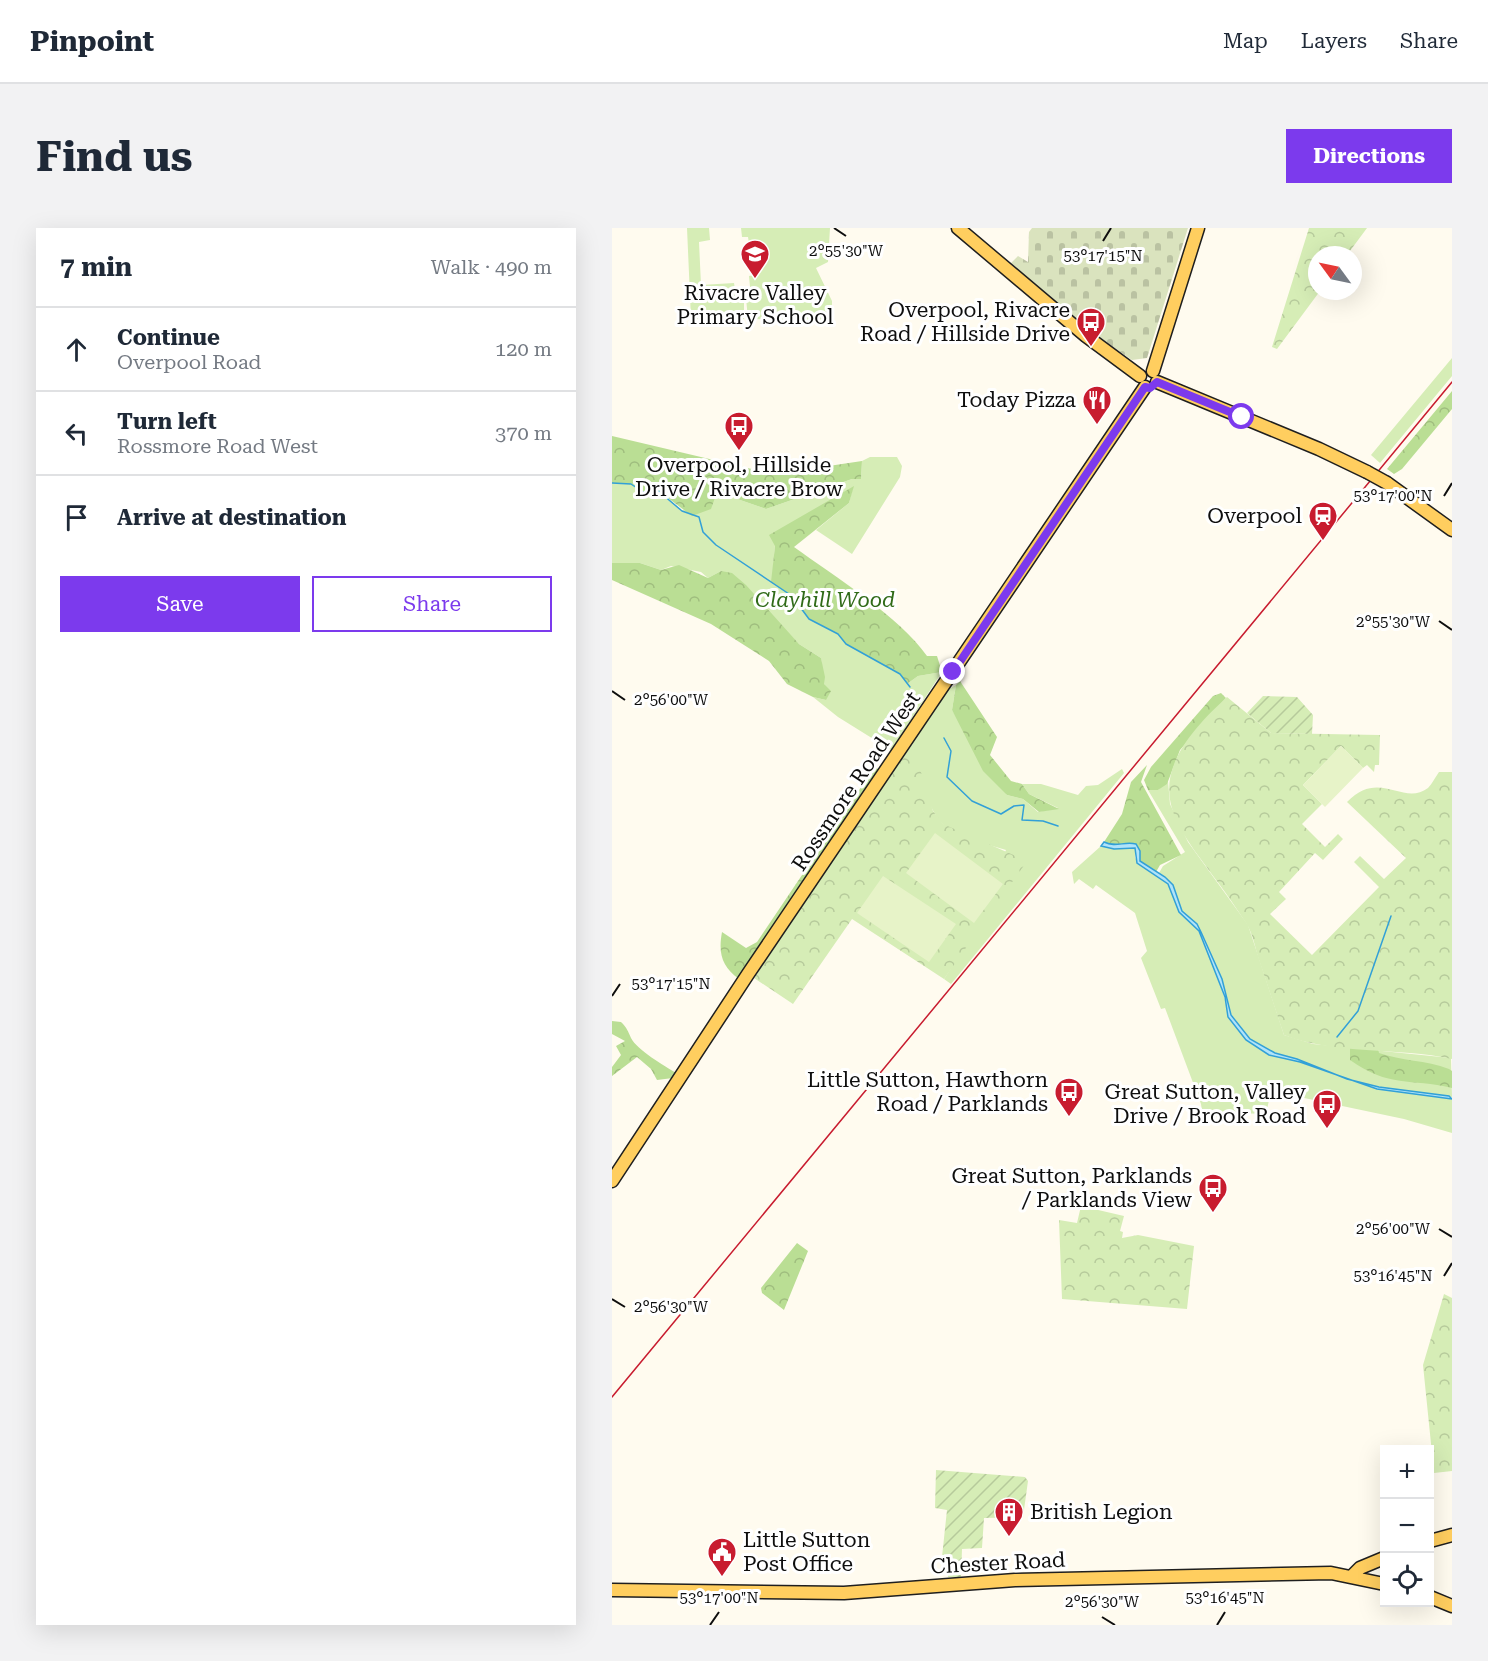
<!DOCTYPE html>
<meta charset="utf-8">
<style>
body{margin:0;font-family:"Roboto Serif",serif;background:#f2f2f3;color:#1f2937}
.controls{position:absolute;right:18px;bottom:18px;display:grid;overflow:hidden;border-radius:0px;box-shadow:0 6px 24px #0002}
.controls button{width:54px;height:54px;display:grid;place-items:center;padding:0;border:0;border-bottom:2px solid #e0e1e3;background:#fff;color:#1f2937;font:30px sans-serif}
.compass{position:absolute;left:696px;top:18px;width:54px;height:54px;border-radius:50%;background:#fff;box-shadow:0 6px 24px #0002;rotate:303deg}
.stop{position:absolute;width:18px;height:18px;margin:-14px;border:4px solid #7c3aed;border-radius:50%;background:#fff}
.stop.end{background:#7c3aed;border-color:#fff;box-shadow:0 2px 6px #0008}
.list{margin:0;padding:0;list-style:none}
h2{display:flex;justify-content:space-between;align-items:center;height:78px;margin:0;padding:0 24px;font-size:26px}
h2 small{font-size:20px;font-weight:400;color:#747a83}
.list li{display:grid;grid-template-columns:39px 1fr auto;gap:18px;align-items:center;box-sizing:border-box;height:84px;padding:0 24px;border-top:2px solid #e0e1e3}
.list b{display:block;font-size:22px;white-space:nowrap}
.list p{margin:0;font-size:20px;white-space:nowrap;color:#747a83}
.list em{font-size:20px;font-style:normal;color:#747a83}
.actions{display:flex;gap:12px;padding:18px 24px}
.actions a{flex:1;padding:14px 0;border:2px solid #7c3aed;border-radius:0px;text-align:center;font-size:21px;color:#7c3aed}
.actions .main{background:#7c3aed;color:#fff}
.icon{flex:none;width:33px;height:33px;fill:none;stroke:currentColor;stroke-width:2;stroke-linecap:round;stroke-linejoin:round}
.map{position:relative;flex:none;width:840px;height:1397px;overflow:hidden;border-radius:0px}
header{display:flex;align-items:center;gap:36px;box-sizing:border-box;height:84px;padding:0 30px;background:#fff;border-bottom:2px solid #e0e1e3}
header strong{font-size:28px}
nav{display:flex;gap:33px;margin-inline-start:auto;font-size:21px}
.intro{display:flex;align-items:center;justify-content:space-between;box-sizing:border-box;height:144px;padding:0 36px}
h1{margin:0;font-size:42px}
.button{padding:15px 27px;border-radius:0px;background:#7c3aed;color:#fff;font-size:21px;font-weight:700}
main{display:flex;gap:36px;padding:0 36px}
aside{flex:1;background:#fff;border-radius:0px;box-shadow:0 6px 24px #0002}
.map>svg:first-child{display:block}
</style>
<header>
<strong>Pinpoint</strong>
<nav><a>Map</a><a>Layers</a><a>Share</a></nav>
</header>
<div class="intro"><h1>Find us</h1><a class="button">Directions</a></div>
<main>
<aside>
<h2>7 min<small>Walk · 490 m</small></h2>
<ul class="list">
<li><svg class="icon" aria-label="ahead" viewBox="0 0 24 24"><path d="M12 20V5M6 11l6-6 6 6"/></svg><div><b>Continue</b><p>Overpool Road</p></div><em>120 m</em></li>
<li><svg class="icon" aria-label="left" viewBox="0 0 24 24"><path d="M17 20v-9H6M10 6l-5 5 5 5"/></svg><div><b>Turn left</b><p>Rossmore Road West</p></div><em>370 m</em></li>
<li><svg class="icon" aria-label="arrive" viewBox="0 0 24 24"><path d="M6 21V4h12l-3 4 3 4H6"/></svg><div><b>Arrive at destination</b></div></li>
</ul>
<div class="actions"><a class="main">Save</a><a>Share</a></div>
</aside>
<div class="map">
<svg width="840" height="1397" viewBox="0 0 840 1397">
<defs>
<pattern id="forest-crowns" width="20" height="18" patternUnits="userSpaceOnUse" patternTransform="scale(1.5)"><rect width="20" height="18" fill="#bade94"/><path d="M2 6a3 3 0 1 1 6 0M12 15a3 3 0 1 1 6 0" fill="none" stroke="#9fbd7e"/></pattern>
<pattern id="cemetery-stones" width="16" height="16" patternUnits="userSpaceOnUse" patternTransform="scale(1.5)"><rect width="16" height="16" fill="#dae3be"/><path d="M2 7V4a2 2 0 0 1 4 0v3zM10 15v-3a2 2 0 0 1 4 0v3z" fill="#bac2a2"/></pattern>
<pattern id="park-crowns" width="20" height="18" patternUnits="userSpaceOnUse" patternTransform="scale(1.5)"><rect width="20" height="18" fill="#d6edb6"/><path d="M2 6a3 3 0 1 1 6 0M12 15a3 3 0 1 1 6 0" fill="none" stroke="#b6ca9b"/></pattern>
<pattern id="garden-furrows" width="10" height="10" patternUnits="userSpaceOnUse" patternTransform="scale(1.5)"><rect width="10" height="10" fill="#d6edb6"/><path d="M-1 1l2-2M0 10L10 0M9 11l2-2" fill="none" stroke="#b6ca9b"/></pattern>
</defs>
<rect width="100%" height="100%" fill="#fffbef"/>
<path fill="#d6edb6" d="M 75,0 L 97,0 L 98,12 L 87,14 L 89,57 L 122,55 L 125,73 L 132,73 L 132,91 L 79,91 Z
M 129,0 L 218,0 L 216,34 L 204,40 L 220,73 L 220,92 L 136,91 L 134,70 L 139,69 L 137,48 L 142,47 L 136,9 L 130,9 Z
M 840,130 L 840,148 L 768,235 L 759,227 Z
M 258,229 L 285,229 L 290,238 L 288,249 L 240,326 L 204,302 L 237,275 L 241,259 L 163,317 L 160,354 L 180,368 L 197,391 L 226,406 L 234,416 L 288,446 L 295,456 L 306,448 L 330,444 L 279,522 L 226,489 L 201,469 L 214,472 L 209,430 L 187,416 L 109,343 L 96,350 L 89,344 L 59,338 L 49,342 L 28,335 L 0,335 L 0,255 L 19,256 L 34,266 L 44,261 L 70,283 L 105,264 L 154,281 L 240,251 L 249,251 L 250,233 Z
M 344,457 L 340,482 L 395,567 L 411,571 L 426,584 L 446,580 L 417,566 L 410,556 L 429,556 L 466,567 L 474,558 L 486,557 L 510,541 L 512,545 L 339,756 L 332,751 L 343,734 L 394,622 C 374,616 351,610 333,598 C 316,586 304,535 300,515 L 337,461 Z
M 556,553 L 558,576 L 576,614 L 636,697 L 672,807 L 701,816 L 839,830 L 840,869 L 767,859 L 735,851 L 685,831 L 663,825 L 638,811 L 619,786 L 610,751 L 589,704 L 585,696 L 570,683 L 561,657 L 547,645 L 551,638 L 573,624 L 536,562 L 546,562 Z
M 489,618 L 502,621 L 523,620 L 523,630 L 556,656 L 566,681 L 587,703 L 606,749 L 616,782 L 634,812 L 657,827 L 688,834 L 765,861 L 840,871 L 840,905 L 792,891 L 659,863 L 654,886 L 624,885 L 591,891 L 589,876 L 553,780 L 549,781 L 529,730 L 535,723 L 523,685 L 484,657 L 481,661 L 467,651 L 462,656 L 460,644 Z"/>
<path fill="url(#forest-crowns)" d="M 840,163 L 840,181 L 790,241 L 782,246 L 775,241 Z
M 0,208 L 144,242 L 183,243 L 250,233 L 249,251 L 240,251 L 154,281 L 105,264 L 99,281 L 80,288 L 44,261 L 34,266 L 19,256 L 0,255 Z
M 242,258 L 237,275 L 182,319 C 222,348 288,389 315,428 L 325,428 L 330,444 L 306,448 L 295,456 L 288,446 L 234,416 L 226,406 L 197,391 L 180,368 L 159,354 L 163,318 L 157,307 Z
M 0,335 L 28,335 L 49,342 L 67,337 L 96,350 L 109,343 L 120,345 L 134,357 L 187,416 L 209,430 L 213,449 L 212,456 L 219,463 L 214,472 L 201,469 L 175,456 L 157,433 L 99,396 L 0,352 Z
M 348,453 L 385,509 L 378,527 L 399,553 L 410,556 L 417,566 L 447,581 L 427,584 L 411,571 L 395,567 L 371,543 L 340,482 L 344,457 Z
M 609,465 L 614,470 L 568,522 L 555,556 L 546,562 L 536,562 L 532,552 L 539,539 L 601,468 Z
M 535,537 L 529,554 L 569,627 L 548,637 L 544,644 L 527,633 L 526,619 L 502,619 L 492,614 L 510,586 L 519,554 Z
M 262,540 L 268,541 L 267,546 L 127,751 C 110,738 106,726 110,704 L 134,720 L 145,714 Z
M 0,793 L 9,794 C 15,800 16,803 19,810 C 25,822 53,838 64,845 L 61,850 L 45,852 L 39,841 L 25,829 L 0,848 L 0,839 L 9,827 L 4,818 L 13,813 L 0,806 Z
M 738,819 L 766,821 L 767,825 C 789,833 814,832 837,841 L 840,843 L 840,860 C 798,850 777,860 738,832 Z
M 185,1015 L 196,1023 L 172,1082 L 150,1065 L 149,1060 Z"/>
<path fill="url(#cemetery-stones)" d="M 420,0 L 576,0 L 535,130 L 520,132 C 477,103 437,71 399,35 L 406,28 L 416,34 L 417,4 Z"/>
<path fill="url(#park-crowns)" d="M 697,0 L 755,0 L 735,27 L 705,27 L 705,63 L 708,63 L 665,121 L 660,119 Z
M 615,469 L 659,505 L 768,507 L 767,537 L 763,537 L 762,544 L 755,537 L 751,540 L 729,518 L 691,557 L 710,576 L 690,596 L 713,619 L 726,606 L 731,611 L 711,632 L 703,625 L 667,664 L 674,671 L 658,686 L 700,727 L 767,659 L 742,634 L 748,628 L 772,651 L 794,630 L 735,574 C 768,540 791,579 816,560 C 820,556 824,548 827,544 L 840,544 L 840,831 C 786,819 722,827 672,807 C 663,781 655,755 646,729 C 643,718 640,704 634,695 C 575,600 505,569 615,469 Z
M 300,515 L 321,583 L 331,596 L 415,633 L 332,751 L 240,691 L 181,776 L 142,750 Z
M 469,978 L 512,988 L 508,1003 L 511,1004 L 510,1010 L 526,1007 L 582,1018 L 575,1081 L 450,1071 L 447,992 L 465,995 Z
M 832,1066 L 840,1070 L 840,1243 L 822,1245 L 811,1137 Z"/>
<path fill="url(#garden-furrows)" d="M 651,468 L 685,469 L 701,487 L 700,506 L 659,505 L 635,485 Z
M 324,1242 L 413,1249 L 416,1253 L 411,1289 L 372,1290 L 370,1320 L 350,1321 L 349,1349 L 336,1349 L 335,1329 L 330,1329 L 335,1282 L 323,1280 Z"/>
<path fill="#e7f3c8" d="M 729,518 L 751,540 L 713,579 L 691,557 Z
M 323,605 L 391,656 L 362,695 L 294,645 Z
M 271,648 L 344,696 L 317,734 L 245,685 Z"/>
<path fill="#b0e3fa" stroke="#32a0d7" stroke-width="1.5" d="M 492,614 C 504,620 512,613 524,616 L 528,623 L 528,633 L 553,649 L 561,657 L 570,683 L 585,696 L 589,704 L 610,751 L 619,787 L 638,811 L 663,825 L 685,831 L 735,851 L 767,859 L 837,868 L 840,871 L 765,861 L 688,834 L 657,827 L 634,812 L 616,789 L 613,769 L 587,703 L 567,684 L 556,656 L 525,635 L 523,620 L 502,621 L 489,618 Z"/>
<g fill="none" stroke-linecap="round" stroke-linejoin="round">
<path stroke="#32a0d7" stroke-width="1.5" d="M 0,255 L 19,256 L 34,266 L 44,261 L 70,283 L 87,289 L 91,304 L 104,317 L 180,368 L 197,391 L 226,406 L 234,416 L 288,446 L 298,459
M 332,510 L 339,523 L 335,549 L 360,573 L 389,586 L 402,578 L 412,577 L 410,592 L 431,593 L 446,598
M 725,809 L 746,783 L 779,688"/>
<g stroke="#1f1f1f" stroke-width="15">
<path id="major" d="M 346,0 L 474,108 L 528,148
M 541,143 L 586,0
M 545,154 L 707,221 L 755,244
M 775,255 L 840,302
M 0,953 L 136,746 L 533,159
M 818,1313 L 840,1307
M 740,1348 L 748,1340 L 772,1330
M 0,1362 L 232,1365 L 403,1352 L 719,1345 L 772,1356
M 818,1369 L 840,1378"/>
</g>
<use href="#major" stroke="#ffce5f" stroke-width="12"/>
<path stroke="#c81c2f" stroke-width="1.5" d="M 0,1169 L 840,154"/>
<g stroke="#1f1f1f" stroke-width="15" stroke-linecap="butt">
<path id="major-bridge" d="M 755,244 L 775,255"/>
</g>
<use href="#major-bridge" stroke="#ffce5f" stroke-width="12"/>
</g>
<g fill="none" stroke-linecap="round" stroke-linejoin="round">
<path stroke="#7c3aed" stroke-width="8" d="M 341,444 L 533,159 L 538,160 L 545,154 L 630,189"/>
</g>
<path fill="none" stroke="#0e0e0e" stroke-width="2" d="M 222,0 L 234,8M 491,13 L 499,0M 832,268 L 840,255M 827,393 L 840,402M 0,463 L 13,472M 0,768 L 8,756M 827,1001 L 840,1009M 832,1048 L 840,1035M 0,1071 L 13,1079M 490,1389 L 503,1397M 98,1397 L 107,1384M 605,1397 L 613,1384"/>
<defs>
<g id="school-pin" transform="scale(1.5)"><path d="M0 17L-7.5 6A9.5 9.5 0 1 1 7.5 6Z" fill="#c81c2f" stroke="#fff"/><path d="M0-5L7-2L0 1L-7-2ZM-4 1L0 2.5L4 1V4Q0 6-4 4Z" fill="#fff"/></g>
<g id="bus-pin" transform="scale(1.5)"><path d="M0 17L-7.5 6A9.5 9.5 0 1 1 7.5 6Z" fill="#c81c2f" stroke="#fff"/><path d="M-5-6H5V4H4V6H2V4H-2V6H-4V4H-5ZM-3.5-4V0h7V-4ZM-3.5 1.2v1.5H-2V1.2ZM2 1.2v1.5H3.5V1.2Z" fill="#fff"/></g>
<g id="restaurant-pin" transform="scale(1.5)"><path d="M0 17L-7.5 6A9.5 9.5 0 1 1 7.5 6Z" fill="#c81c2f" stroke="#fff"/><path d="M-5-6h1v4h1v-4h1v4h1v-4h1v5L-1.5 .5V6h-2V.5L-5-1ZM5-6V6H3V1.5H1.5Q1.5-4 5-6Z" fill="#fff"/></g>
<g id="station-pin" transform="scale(1.5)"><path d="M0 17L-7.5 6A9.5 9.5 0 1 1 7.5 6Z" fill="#c81c2f" stroke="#fff"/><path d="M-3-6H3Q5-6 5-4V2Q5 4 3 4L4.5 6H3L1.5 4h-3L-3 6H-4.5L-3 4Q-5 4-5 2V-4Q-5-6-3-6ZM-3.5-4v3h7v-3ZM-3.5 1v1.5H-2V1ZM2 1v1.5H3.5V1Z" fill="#fff"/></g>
<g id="building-pin" transform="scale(1.5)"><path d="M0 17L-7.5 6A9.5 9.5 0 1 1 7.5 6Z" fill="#c81c2f" stroke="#fff"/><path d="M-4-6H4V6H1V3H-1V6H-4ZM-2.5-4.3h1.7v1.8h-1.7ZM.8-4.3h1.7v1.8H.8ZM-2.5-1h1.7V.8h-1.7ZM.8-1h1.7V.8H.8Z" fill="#fff"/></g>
<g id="civic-pin" transform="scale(1.5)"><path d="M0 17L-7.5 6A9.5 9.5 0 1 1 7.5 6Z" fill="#c81c2f" stroke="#fff"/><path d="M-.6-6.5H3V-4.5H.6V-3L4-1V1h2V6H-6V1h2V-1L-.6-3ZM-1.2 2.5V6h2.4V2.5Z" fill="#fff"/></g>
</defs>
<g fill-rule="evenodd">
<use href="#school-pin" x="143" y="26"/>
<use href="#bus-pin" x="479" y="94"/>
<use href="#restaurant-pin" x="485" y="172"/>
<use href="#bus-pin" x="127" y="198"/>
<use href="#station-pin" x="711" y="288"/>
<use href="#bus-pin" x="457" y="864"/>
<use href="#bus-pin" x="715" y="876"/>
<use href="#bus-pin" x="601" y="960"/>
<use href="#building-pin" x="397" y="1284"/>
<use href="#civic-pin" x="110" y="1324"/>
</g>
<g text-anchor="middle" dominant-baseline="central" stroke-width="6" stroke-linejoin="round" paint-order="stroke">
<g font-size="21" fill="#0e0e0e" stroke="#fff" text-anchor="end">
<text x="143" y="65" text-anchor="middle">Rivacre Valley<tspan x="143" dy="24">Primary School</tspan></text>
<text x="458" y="82">Overpool, Rivacre<tspan x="458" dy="24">Road / Hillside Drive</tspan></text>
<text x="464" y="172">Today Pizza</text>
<text x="127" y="237" text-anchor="middle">Overpool, Hillside<tspan x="127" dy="24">Drive / Rivacre Brow</tspan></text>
<text x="690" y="288">Overpool</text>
<text x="436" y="852">Little Sutton, Hawthorn<tspan x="436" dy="24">Road / Parklands</tspan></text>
<text x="694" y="864">Great Sutton, Valley<tspan x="694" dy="24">Drive / Brook Road</tspan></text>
<text x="580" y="948">Great Sutton, Parklands<tspan x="580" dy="24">/ Parklands View</tspan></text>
<text x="418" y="1284" text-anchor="start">British Legion</text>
<text x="131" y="1312" text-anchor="start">Little Sutton<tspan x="131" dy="24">Post Office</tspan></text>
</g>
<g font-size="21" font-style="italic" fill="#306b19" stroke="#fff">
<text x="213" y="372">Clayhill Wood</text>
</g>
<g font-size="21" fill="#0e0e0e" stroke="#fff">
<text transform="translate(244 553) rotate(-56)">Rossmore Road West</text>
<text transform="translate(386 1335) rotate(-3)">Chester Road</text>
</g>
</g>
<g font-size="15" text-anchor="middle" fill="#0e0e0e" stroke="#fff" stroke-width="6" stroke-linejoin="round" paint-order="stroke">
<text x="234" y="28">2°55'30"W</text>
<text x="491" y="33">53°17'15"N</text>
<text x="781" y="273">53°17'00"N</text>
<text x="781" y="399">2°55'30"W</text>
<text x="59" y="477">2°56'00"W</text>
<text x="59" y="761">53°17'15"N</text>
<text x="781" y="1006">2°56'00"W</text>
<text x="781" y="1053">53°16'45"N</text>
<text x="59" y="1084">2°56'30"W</text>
<text x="107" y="1375">53°17'00"N</text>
<text x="613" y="1375">53°16'45"N</text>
<text x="490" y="1379">2°56'30"W</text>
</g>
</svg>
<div class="controls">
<button>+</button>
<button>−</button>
<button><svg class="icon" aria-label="locate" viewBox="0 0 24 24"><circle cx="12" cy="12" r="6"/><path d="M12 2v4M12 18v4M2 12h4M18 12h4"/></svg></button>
</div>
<svg class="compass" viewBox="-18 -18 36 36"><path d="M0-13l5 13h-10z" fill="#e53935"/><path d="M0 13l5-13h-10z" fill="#747a83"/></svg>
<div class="stop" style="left:630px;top:189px"></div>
<div class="stop end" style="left:341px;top:444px"></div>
</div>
</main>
